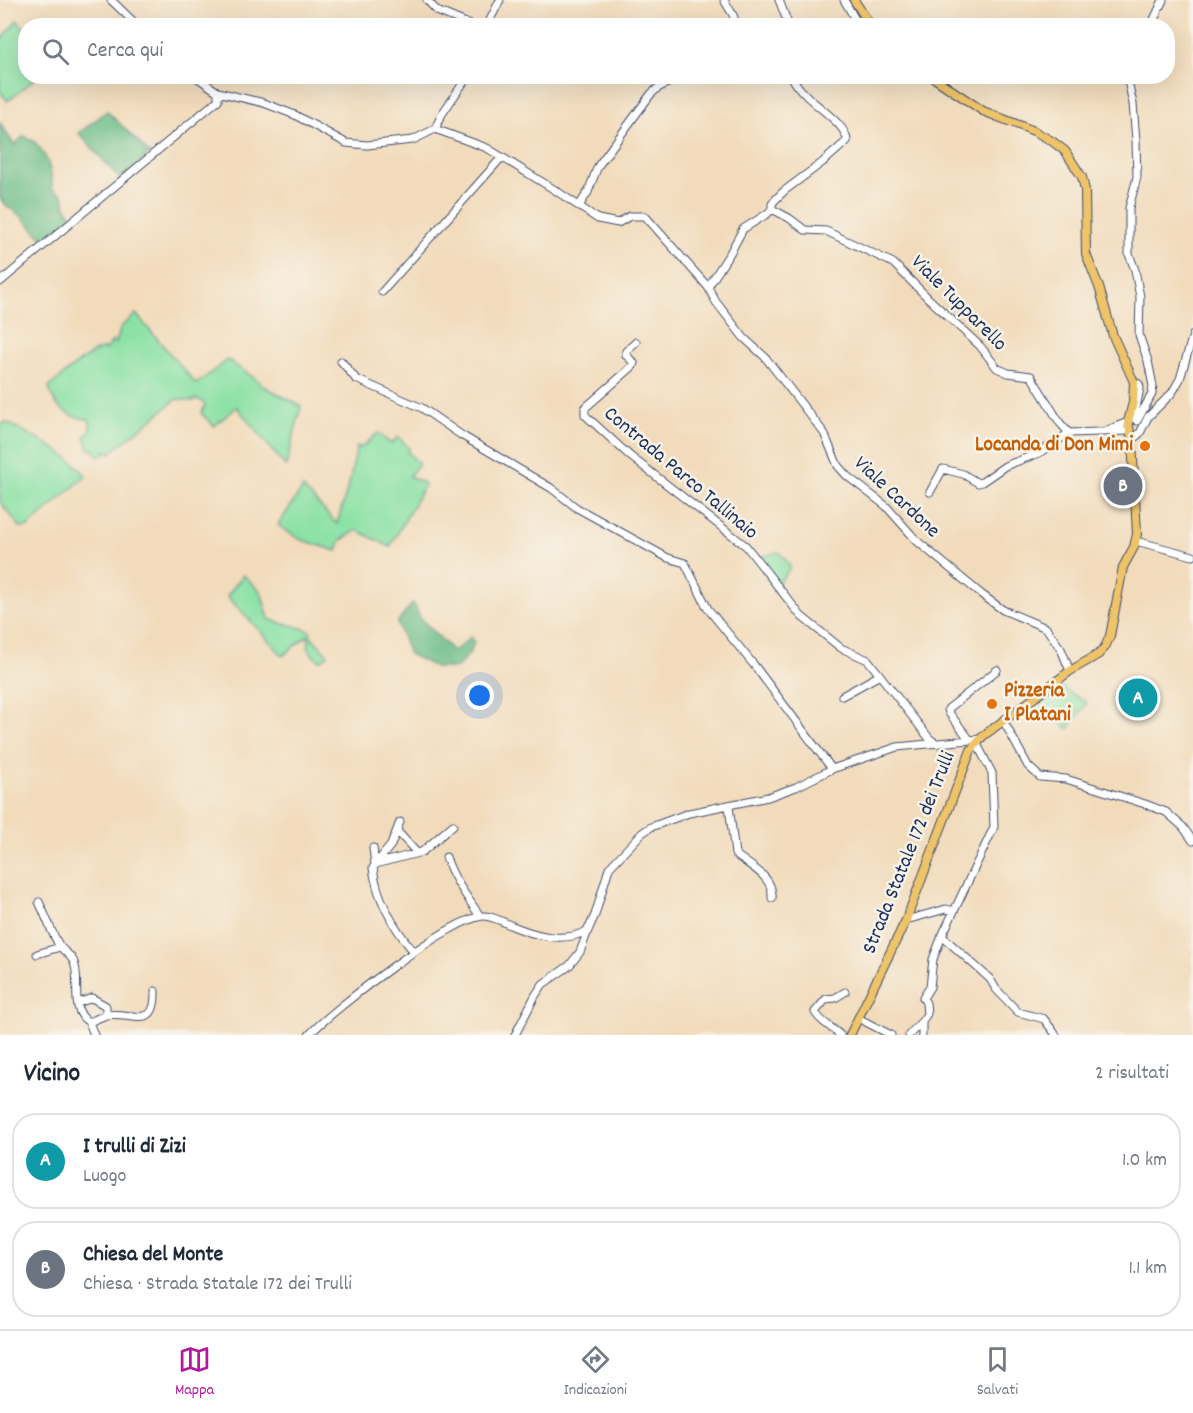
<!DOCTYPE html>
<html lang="it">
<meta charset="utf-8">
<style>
body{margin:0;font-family:Dekko,sans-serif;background:#f2f2f3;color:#1f2937}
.you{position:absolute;left:480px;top:696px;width:21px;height:21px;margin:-15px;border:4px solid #fff;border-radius:50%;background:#1a73e8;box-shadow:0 0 0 9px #1a73e833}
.badge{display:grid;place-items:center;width:39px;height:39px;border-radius:50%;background:#b5179e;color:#fff;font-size:20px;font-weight:700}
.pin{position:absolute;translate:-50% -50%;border:3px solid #fff;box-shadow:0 2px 6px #0006}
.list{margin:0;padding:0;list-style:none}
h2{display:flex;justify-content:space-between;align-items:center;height:78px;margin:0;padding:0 24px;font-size:26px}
h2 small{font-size:20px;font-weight:400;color:#747a83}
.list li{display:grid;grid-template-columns:39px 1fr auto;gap:18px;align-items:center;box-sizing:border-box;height:96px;margin:0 12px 12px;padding:0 12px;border:2px solid #e0e1e3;border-radius:24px}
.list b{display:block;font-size:22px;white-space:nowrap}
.list p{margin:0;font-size:20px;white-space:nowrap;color:#747a83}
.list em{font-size:20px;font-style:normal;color:#747a83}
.icon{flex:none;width:33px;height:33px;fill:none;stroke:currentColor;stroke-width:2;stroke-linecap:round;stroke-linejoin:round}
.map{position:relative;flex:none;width:1193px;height:1035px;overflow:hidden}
.search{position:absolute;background:#fff;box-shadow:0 6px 24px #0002;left:18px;right:18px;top:18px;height:66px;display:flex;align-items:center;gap:15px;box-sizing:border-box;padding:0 21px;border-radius:24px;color:#747a83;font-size:22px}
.sheet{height:294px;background:#fff}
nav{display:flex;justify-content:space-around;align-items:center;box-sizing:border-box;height:84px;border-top:2px solid #e0e1e3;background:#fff;font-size:16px;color:#747a83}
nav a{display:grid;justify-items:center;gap:3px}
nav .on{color:#b5179e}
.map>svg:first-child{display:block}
</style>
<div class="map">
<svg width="1193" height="1035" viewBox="0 0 1193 1035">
<rect width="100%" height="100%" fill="#f7f3e8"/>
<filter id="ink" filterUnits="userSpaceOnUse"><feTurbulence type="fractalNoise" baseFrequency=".0167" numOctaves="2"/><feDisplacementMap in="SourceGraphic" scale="12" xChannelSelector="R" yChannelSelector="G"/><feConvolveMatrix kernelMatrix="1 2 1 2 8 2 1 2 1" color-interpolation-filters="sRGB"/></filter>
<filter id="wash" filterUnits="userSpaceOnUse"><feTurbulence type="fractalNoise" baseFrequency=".008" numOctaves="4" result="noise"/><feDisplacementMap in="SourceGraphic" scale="24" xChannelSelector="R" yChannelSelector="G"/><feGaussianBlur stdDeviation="1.35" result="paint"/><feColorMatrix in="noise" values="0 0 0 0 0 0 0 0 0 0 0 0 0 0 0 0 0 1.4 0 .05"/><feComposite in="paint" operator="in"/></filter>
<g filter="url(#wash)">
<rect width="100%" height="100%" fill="#f2dbbb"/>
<path fill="#8ae1a5" stroke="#528882" stroke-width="1.5" d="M 17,20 L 25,29 L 26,76 L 37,77 L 8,101 L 0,92 L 0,42 Z
M 136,314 L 196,384 L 228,360 L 260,382 L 259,384 L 301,406 L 286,467 L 237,407 L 214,426 L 201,413 L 205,406 L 203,402 L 197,399 L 193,401 L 177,399 L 110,453 L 105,450 L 104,455 L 99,457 L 95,451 L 89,449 L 85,436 C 91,432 91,425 89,419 C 68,418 53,407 49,387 C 61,378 93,346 107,349 L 112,341 L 116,343 L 121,327 Z
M 5,422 C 31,435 70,453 86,476 L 28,527 L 21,528 L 0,502 L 0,427 Z
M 378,433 L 391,444 L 398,437 L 409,448 L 408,452 L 419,464 L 409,476 L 425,484 L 390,547 L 357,530 L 340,541 L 337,551 L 299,539 L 278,525 L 303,488 L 337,524 L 350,480 L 357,446 L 361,448 Z
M 779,552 L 789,564 L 790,569 L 778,583 L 757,558 Z
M 243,575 L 261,592 L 269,619 C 284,626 297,624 311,632 L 310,635 L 328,655 L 322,660 L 319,660 C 312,656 308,651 308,643 L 310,641 L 307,636 L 283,656 L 227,596 Z
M 1058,685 L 1087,703 L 1068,729 L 1037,703 Z"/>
<path fill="#6fbf8a" stroke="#457774" stroke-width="1.5" d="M 107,111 L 150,154 L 120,179 L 79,133 Z
M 0,123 L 14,145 L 24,136 C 43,143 53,169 52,189 L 63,195 L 67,209 L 74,219 L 46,242 L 21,216 L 8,207 L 0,199 Z
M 413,603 L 421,619 L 452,650 L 457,649 L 471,637 L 474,642 L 471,651 L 457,668 L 437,668 L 409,654 L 397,623 Z"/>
</g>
<g filter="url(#ink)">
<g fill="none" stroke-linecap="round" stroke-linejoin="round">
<g stroke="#3b496c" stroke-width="9">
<path id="minor" d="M 111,0 L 138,26
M 427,0 L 437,11 L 473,26
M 724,0 L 733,15 L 737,26
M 779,0 L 789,26
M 844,0 L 859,26
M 487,26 L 500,0
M 1151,26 L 1163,0
M 195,76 L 218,92 L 264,103 L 295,115 L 346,143 L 367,145 L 413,140 L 435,129
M 1127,76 L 1133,104 L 1136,140 L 1137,177 L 1129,208 L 1129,254 L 1135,270 L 1140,297 L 1139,335 L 1148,361 L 1153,386 L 1152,394 L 1137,421 L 1134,418 L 1140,388 L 1139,384 L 1134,382
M 435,129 L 487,148 L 555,190 L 598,219 L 618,223 L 630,216 L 645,216 L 708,287 L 716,302 L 744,338 L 765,357 L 824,433 L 838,466 L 847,476 L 886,506 L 917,541 L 981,594 L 1003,610 L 1046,628 L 1061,649 L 1070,671
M 435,129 L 442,114 L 468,76
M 579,206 L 588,192 L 598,166 L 651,94 L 658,88 L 681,76
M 772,209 L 789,218 L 805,230 L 826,231 L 893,263 L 928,298 L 980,346 L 997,368 L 1008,373 L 1031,376 L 1060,423 L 1069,433 L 1129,431
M 0,282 L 218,100 L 218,92
M 708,287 L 730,253 L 743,229 L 767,214 L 772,209 L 772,204 L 775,200 L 784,191 L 823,162 L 847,141 C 847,124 813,105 803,92 C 798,88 795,82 791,76
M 382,292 L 502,157
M 636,342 L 626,351 L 626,355 L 634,363 L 633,366 L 585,408 L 585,415 L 630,456 L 746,546 L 801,616 L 841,648 L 868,660 L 929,738 L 937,744
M 341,361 L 356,379 L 422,408 L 461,435 L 551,488 L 577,508 L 668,558 L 685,563 L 708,609 L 754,665 L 832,769
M 1108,430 L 1128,422
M 1132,440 L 1140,433 L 1148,417 L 1172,393 L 1180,379 L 1193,335
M 930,492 L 943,469 L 963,474 L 978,483 L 982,482 L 1005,466 L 1039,453 L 1069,433
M 1136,541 L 1193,556
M 842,696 L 880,675
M 1003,720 L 1028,766 L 1040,777 L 1066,779 L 1145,804 L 1166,812 L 1183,827 L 1193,841
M 970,740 L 949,713 L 948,709 L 997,670
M 729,806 L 735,854 C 749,866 774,876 772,898
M 397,831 L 417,853
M 373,848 L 375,865 L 391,845 L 400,822
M 446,857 C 453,879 467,897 480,916
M 39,902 C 46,916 51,932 59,945 C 64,953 73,955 75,966 C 80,984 70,1012 89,1022 L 94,1035
M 954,911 L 942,936 L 990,979 L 996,989 L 1018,1012 L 1044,1019 L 1056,1035
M 906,920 L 946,909 L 954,911 L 994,827 L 992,773 L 976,742
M 414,952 C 394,928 377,899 373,868 L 375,865 L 379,863 L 422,852 L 453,825
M 37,954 L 60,947
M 78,1003 L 92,998 L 106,1006 L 106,1015 L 89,1022
M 106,1015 C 134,1011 156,1031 155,991
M 858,1018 L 891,1035
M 922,1021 L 927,1014 L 926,1003 L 923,998 L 930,987 L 933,959 L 942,936
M 309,1035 C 332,1010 454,915 485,916 C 494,917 502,921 510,925 C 534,935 560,943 585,932 L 589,928 L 595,915 L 609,868 L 642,833 L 651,827 L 689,813 L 768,797 L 796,787 L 832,769 L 897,747 L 980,739
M 515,1035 L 535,996 L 543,984 L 569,966 L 580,952 L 589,928
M 840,1035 C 833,1028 819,1021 815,1012 L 826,999 L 835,998 L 845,992
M 909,1035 L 922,1021 L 922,1035"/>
</g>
<g stroke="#3b496c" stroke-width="10">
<path id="major" d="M 854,0 L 871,26
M 850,1035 L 906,920 L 971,750 L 983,736 L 1070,671 L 1099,654 L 1105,647 L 1110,636 L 1123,567 L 1134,547 L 1137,534 L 1132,440 L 1128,422 L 1133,402 L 1134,382 L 1113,336 L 1099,287 L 1086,254 L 1085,190 L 1082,177 L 1065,151 L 1052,141 L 1034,131 L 983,111 L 931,76"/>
</g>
<use href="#minor" stroke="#fff" stroke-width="7"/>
<use href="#major" stroke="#efc469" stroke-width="8"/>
</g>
</g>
<g fill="#e8710a" stroke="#f7f3e8" stroke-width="2">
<circle cx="1145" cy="446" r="6"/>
<circle cx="992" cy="704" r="6"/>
</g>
<g text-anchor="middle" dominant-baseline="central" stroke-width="5" stroke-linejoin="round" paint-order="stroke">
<g font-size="21" fill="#1b2f5e" stroke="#f7f3e8">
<text transform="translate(958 304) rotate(45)">Viale Tupparello</text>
<text transform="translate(680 474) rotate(40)">Contrada Parco Tallinaio</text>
<text transform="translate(896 498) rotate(43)">Viale Cardone</text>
<text transform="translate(910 853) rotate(-68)">Strada Statale 172 dei Trulli</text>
</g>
<g font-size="21" font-weight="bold" fill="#c56008" stroke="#f7f3e8" text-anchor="end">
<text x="1133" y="446">Locanda di Don Mimi</text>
<text x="1004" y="692" text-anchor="start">Pizzeria<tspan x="1004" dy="24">I Platani</tspan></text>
</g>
</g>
</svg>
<div class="you"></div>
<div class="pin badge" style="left:1138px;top:698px;background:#0f9aa8">A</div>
<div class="pin badge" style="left:1123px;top:486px;background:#6b7280">B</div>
<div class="search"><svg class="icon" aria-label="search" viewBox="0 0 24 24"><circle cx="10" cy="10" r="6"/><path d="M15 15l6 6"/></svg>Cerca qui</div>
</div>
<section class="sheet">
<h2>Vicino<small>2 risultati</small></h2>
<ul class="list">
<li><span class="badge" style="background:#0f9aa8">A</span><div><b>I trulli di Zizi</b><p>Luogo</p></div><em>1.0 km</em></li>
<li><span class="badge" style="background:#6b7280">B</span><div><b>Chiesa del Monte</b><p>Chiesa · Strada Statale 172 dei Trulli</p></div><em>1.1 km</em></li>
</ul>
</section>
<nav>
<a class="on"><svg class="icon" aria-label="map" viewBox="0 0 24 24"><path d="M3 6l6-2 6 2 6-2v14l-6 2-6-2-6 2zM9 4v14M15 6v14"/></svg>Mappa</a>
<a><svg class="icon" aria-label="directions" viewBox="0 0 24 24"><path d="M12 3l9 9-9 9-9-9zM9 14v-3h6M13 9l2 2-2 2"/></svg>Indicazioni</a>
<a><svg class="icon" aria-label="saved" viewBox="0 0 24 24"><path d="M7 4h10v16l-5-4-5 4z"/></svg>Salvati</a>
</nav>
